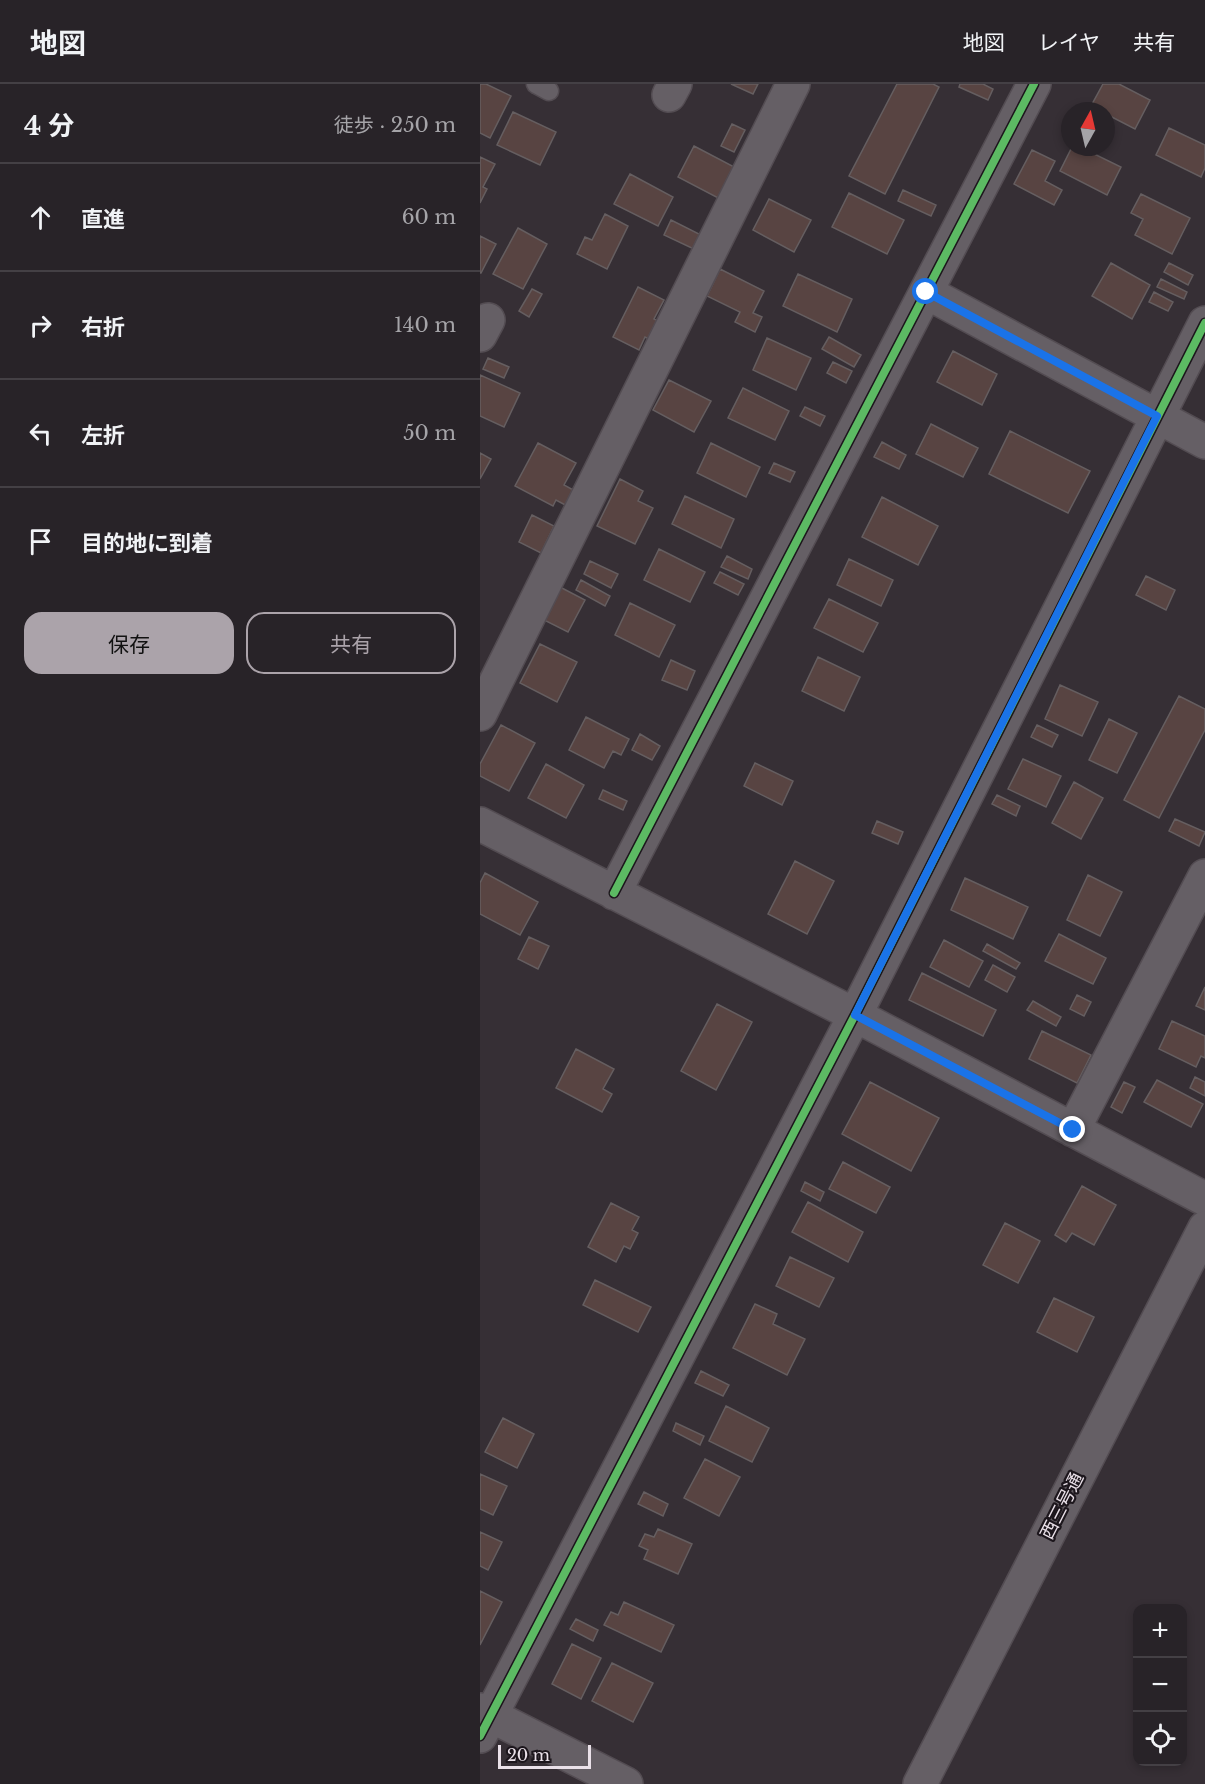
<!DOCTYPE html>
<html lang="ja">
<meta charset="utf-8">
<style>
body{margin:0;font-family:"Libre Baskerville","Noto Sans JP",serif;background:#342f34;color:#f1f3f6}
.controls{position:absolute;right:18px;bottom:18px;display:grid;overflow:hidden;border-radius:12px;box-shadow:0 3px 9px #0003}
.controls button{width:54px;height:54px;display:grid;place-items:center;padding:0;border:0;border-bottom:2px solid #444045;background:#282328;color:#f1f3f6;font:30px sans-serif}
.compass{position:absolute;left:581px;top:18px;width:54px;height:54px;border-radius:50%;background:#282328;box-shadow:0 3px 9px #0003;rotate:8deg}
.scale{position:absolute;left:18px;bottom:15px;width:93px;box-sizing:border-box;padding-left:6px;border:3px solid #eae1e9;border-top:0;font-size:16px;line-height:21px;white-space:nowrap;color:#eae1e9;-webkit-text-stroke:4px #1c161c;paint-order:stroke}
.stop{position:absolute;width:18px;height:18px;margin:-14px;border:4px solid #1a73e8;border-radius:50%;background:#fff}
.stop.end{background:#1a73e8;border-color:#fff;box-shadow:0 2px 6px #0008}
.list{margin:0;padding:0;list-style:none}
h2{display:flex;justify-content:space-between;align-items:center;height:78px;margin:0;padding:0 24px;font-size:26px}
h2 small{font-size:20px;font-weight:400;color:#a5a4a8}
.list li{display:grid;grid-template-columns:39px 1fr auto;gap:18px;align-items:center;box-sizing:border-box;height:108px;padding:0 24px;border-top:2px solid #444045}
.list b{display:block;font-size:22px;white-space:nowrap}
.list em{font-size:20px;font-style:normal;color:#a5a4a8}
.actions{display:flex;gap:12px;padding:18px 24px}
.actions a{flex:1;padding:14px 0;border:2px solid #aba3aa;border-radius:18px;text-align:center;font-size:21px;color:#aba3aa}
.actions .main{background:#aba3aa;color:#111}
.icon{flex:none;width:33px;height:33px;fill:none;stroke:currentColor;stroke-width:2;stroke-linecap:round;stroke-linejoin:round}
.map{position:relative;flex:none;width:725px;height:1700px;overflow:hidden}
header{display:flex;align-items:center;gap:36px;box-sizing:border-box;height:84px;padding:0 30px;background:#282328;border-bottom:2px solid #444045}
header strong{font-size:28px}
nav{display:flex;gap:33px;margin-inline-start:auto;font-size:21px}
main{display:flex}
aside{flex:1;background:#282328}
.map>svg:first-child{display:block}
</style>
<header>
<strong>地図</strong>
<nav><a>地図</a><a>レイヤ</a><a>共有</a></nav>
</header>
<main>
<aside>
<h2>4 分<small>徒歩 · 250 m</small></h2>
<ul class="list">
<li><svg class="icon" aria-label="ahead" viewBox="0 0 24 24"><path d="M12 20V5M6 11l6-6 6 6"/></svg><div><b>直進</b></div><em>60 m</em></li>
<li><svg class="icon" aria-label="right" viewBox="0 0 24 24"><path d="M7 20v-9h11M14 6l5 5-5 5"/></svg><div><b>右折</b></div><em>140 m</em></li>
<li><svg class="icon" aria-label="left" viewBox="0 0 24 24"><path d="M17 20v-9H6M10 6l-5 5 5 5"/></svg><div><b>左折</b></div><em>50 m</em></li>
<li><svg class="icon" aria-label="arrive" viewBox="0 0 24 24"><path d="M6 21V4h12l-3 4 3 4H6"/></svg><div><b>目的地に到着</b></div></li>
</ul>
<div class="actions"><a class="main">保存</a><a>共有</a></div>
</aside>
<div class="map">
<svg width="725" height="1700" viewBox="0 0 725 1700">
<rect width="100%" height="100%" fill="#362f35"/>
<path fill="#584442" stroke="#655e60" stroke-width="1.5" d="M 0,0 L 6,0 L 31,12 L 10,54 L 0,49 Z
M 251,0 L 278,0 L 273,10 Z
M 417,0 L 453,0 L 459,3 L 405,110 L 369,92 Z
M 480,0 L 503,0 L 513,5 L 508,16 L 479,3 Z
M 623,0 L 639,0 L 670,16 L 655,45 L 626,30 L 626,27 L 620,27 L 611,22 Z
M 33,28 L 76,48 L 60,81 L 17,61 Z
M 252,40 L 265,46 L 254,68 L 241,62 Z
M 689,44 L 725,61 L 725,84 L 721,93 L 676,71 Z
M 214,62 L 258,85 L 242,116 L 198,93 Z
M 592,63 L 600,63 L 641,83 L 627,111 L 580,87 Z
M 552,66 L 575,77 L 565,97 L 582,106 L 574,121 L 534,100 Z
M 0,73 L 15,80 L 3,103 L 7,105 L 0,119 Z
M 150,90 L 193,113 L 178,142 L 134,120 Z
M 423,106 L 456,121 L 451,132 L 418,117 Z
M 369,109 L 424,136 L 407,170 L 352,143 Z
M 661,110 L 710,134 L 692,170 L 655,151 L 663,135 L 651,129 Z
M 289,115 L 331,136 L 314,168 L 273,146 Z
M 125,130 L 148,142 L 127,185 L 97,170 L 105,153 L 112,156 Z
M 191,136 L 223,152 L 216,166 L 184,151 Z
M 38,144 L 67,160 L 43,205 L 13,190 Z
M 0,152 L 16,160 L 1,189 L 0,189 Z
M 631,179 L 670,201 L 652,235 L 612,212 Z
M 689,179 L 713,191 L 708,201 L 684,188 Z
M 240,185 L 284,207 L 273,229 L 282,233 L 275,248 L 255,238 L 260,228 L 227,212 Z
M 318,190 L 372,215 L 357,248 L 303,222 Z
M 681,195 L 707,208 L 704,215 L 677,203 Z
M 158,203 L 184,216 L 174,235 L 184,240 L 175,258 L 165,253 L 159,266 L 133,253 Z
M 52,205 L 62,210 L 49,233 L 39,227 Z
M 674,208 L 693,218 L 688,227 L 669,218 Z
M 349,253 L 381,271 L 374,283 L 342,265 Z
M 287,254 L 331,274 L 316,306 L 273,286 Z
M 473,267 L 517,290 L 502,321 L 457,298 Z
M 8,274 L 29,283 L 24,294 L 3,285 Z
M 353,278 L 372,287 L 366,299 L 347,289 Z
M 0,291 L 40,309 L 24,343 L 0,332 Z
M 189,296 L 231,317 L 214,348 L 173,326 Z
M 263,304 L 309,327 L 295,356 L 248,334 Z
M 325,323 L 345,332 L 340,342 L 320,332 Z
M 451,340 L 498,364 L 483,393 L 436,370 Z
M 530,347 L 610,387 L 588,429 L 509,390 Z
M 402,358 L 426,371 L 419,385 L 394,373 Z
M 58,359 L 96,379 L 84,401 L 97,408 L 89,423 L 76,416 L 73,422 L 35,402 Z
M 231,359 L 280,383 L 266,413 L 217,389 Z
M 0,369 L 11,375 L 0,395 Z
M 294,379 L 315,388 L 310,398 L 289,389 Z
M 140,395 L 163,407 L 158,417 L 173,424 L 155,460 L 117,442 Z
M 205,412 L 254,435 L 241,464 L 192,440 Z
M 402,413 L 458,442 L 438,481 L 382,453 Z
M 52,431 L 74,442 L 61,469 L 39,458 Z
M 179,465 L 225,488 L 210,518 L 164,496 Z
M 247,472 L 272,485 L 268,495 L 241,483 Z
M 369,475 L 413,496 L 401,522 L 357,501 Z
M 110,477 L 138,490 L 131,504 L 104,490 Z
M 240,488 L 264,500 L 258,511 L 234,499 Z
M 666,492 L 695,506 L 686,526 L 656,511 Z
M 101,496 L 130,512 L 125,522 L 96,506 Z
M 80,503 L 105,516 L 88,548 L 64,536 Z
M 349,515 L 398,539 L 383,568 L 334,544 Z
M 150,519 L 195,541 L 179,573 L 135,551 Z
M 60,560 L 97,578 L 77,618 L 40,599 Z
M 338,573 L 380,593 L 364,627 L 322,607 Z
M 191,576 L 215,587 L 207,606 L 182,596 Z
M 580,601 L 618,618 L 602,652 L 565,635 Z
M 699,612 L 725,625 L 725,646 L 679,734 L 644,716 Z
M 106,633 L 149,655 L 141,671 L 133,667 L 124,684 L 89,666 Z
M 629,635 L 657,649 L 637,689 L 609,676 Z
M 21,641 L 55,659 L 29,707 L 0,692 L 0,680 Z
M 557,641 L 578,651 L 572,663 L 551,653 Z
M 160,650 L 180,662 L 172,676 L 152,666 Z
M 543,675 L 581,692 L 566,723 L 528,705 Z
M 275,679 L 313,697 L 302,721 L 264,702 Z
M 66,680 L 104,701 L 86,734 L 48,714 Z
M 594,698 L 623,714 L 601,755 L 572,739 Z
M 123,706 L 147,717 L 143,726 L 119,715 Z
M 517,711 L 540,722 L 536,732 L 512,720 Z
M 695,735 L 725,748 L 719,762 L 689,747 Z
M 397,737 L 423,748 L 418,760 L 392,749 Z
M 315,777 L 354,797 L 327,850 L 288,830 Z
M 5,789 L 58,818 L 40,851 L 0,830 L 0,799 Z
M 608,791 L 642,808 L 620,852 L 587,836 Z
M 485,794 L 548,823 L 533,855 L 471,826 Z
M 579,850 L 626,874 L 613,900 L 565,877 Z
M 49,853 L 69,862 L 58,885 L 38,875 Z
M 464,856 L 503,877 L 489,903 L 450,883 Z
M 507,860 L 540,879 L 536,885 L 503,867 Z
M 513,881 L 535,893 L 527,908 L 505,896 Z
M 442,889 L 516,926 L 503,952 L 429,916 Z
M 725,903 L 725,926 L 716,922 Z
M 597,911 L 611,918 L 604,932 L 590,925 Z
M 553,917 L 581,933 L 576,942 L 547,926 Z
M 237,920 L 272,938 L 236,1006 L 201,987 Z
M 692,937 L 725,952 L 725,974 L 721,972 L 716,983 L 679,965 Z
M 562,947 L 611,971 L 597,999 L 549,975 Z
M 96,965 L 134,985 L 123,1005 L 132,1010 L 122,1028 L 76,1004 Z
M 715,993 L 725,998 L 725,1012 L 710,1004 Z
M 677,996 L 723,1020 L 711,1043 L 664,1018 Z
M 390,998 L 459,1034 L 431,1087 L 362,1050 Z
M 644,998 L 655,1003 L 642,1029 L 631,1023 Z
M 363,1078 L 410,1103 L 396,1129 L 349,1105 Z
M 325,1098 L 344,1108 L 340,1117 L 321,1107 Z
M 602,1102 L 636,1121 L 614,1161 L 592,1149 L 586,1158 L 575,1151 Z
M 328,1118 L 383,1148 L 368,1178 L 312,1148 Z
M 131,1119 L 159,1133 L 152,1146 L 158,1149 L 150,1165 L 144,1162 L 136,1178 L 108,1163 Z
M 525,1139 L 560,1157 L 538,1199 L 503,1181 Z
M 310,1173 L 354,1194 L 339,1223 L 296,1202 Z
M 115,1196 L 171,1223 L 158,1248 L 103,1221 Z
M 574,1214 L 614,1233 L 597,1268 L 557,1248 Z
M 275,1220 L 297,1230 L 293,1240 L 325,1255 L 307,1291 L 253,1264 Z
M 221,1287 L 249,1301 L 243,1312 L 215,1299 Z
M 246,1322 L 289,1344 L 272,1378 L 229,1357 Z
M 23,1334 L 54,1350 L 37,1384 L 5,1368 Z
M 196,1339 L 224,1352 L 220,1361 L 193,1347 Z
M 225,1375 L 260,1393 L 239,1432 L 204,1414 Z
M 0,1390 L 27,1402 L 13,1431 L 0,1425 Z
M 164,1408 L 188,1420 L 183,1432 L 158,1420 Z
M 178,1445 L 212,1460 L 198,1490 L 164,1475 L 168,1466 L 159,1462 L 165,1450 L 174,1453 Z
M 0,1448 L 22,1458 L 8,1486 L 0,1482 Z
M 0,1507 L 22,1518 L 0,1561 Z
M 144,1518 L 194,1541 L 181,1568 L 124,1541 L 131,1528 L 138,1531 Z
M 96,1535 L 118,1546 L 113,1557 L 90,1545 Z
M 92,1560 L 121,1574 L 101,1615 L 72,1600 Z
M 132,1579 L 173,1599 L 153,1638 L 112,1617 Z"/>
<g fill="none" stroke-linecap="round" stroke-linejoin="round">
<g stroke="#534c52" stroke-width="21">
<path id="service" d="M 56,0 L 69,7"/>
</g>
<g stroke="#534c52" stroke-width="36">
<path id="minor" d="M 189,11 L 195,0
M 446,208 L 725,358
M 0,251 L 8,236
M 0,630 L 313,0
M 0,740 L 375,931 L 725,1115
M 134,809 L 554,0
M 593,1046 L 725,792
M 0,1626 L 146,1700
M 0,1652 L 375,931 L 725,239"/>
</g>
<g stroke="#534c52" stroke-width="36">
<path id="tertiary" d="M 440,1700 L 725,1144"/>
</g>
<use href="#service" stroke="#655f65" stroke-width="18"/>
<use href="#minor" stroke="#655f65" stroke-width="33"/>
<use href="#tertiary" stroke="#655f65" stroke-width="33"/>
<g stroke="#1c161c" stroke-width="11">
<path id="cycleway" d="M 134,809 L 554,0
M 0,1652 L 375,931 L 725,239"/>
</g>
<use href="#cycleway" stroke="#5cba63" stroke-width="8"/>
</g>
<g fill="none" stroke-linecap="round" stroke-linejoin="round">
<path stroke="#1a73e8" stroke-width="8" d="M 446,208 L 677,332 L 375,931 L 593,1046"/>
</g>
<g text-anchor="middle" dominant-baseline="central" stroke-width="4.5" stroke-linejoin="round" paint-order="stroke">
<g font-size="18" fill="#eae1e9" stroke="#1c161c">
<text transform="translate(582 1422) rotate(-63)">西三号通</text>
</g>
</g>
</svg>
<div class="controls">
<button>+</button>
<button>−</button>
<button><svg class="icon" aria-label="locate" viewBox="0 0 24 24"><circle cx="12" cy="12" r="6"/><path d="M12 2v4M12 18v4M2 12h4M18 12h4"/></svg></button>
</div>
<svg class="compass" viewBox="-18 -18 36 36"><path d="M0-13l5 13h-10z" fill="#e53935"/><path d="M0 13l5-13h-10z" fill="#a5a4a8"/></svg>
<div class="scale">20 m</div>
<div class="stop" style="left:446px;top:208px"></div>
<div class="stop end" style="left:593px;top:1046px"></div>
</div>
</main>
